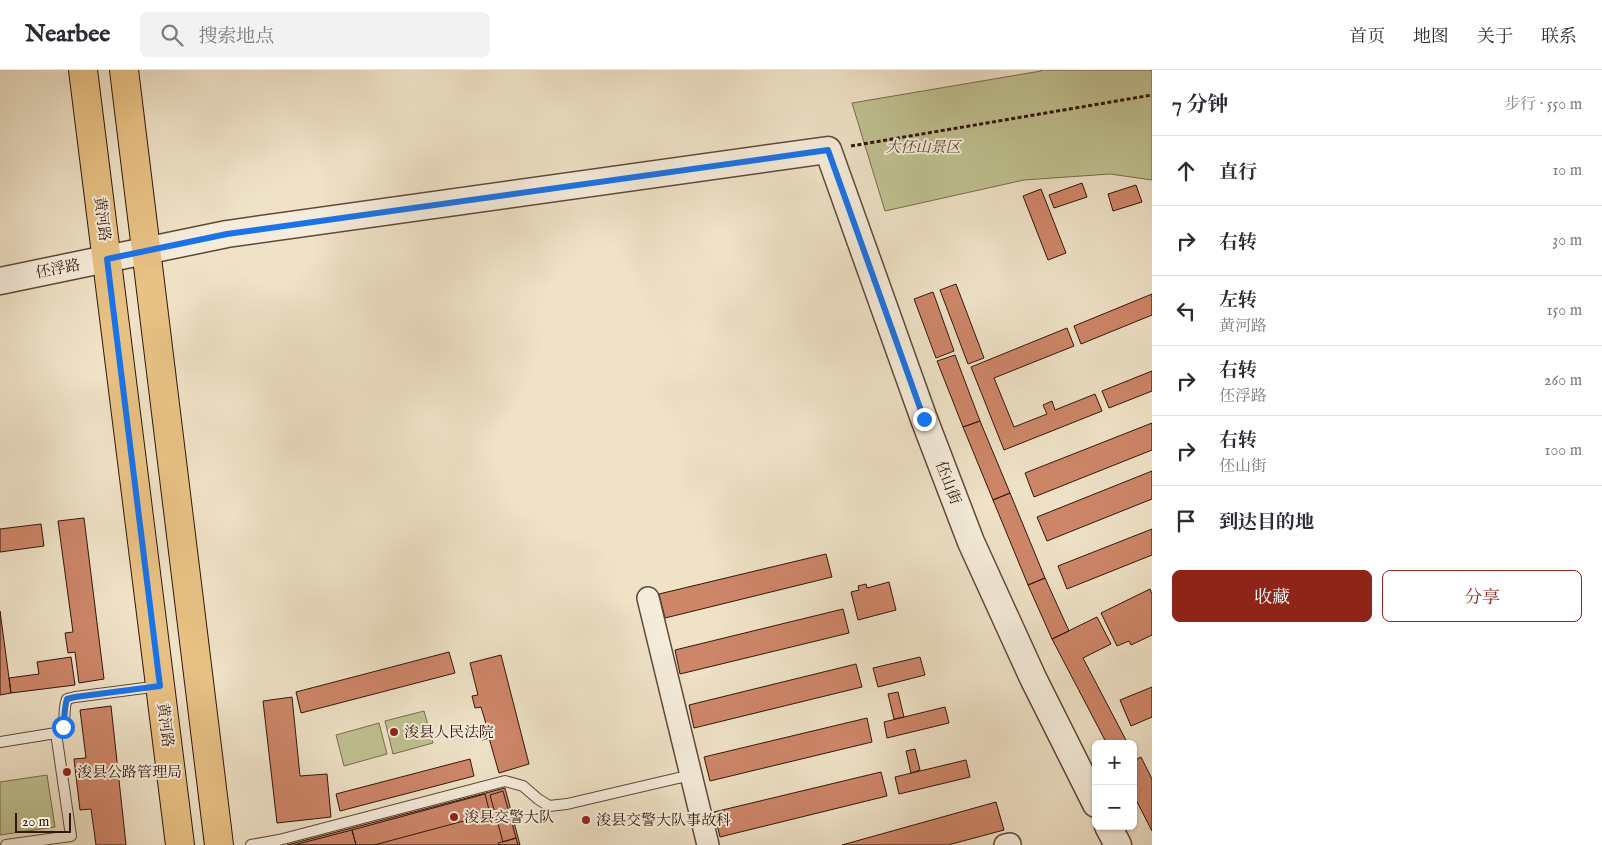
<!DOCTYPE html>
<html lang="zh">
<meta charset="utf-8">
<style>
body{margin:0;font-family:"IM FELL English","Noto Serif SC",serif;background:#f2f2f3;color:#2b2b33}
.controls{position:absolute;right:15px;bottom:15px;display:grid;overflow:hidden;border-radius:8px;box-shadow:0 1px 4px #0004}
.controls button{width:45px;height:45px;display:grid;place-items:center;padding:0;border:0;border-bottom:1px solid #e1e1e2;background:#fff;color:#2b2b33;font:25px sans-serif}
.scale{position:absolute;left:15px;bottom:12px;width:56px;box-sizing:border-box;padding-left:5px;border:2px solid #321608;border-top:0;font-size:14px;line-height:18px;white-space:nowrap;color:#321608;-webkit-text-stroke:4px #f5ecdb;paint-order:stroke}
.stop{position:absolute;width:15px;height:15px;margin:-11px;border:4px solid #1a73e8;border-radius:50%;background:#fff}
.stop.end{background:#1a73e8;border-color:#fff;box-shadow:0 1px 5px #0008}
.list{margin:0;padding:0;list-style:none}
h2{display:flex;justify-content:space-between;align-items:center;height:65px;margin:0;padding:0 20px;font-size:21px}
h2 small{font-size:16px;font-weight:400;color:#7c7c81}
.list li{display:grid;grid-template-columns:32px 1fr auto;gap:15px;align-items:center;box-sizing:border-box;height:70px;padding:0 20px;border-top:1px solid #e1e1e2}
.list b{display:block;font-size:19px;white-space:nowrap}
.list p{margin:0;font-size:16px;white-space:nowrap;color:#7c7c81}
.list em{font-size:16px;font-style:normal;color:#7c7c81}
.actions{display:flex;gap:10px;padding:15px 20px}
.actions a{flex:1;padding:11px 0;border:1px solid #8f2418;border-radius:8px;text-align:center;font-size:18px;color:#8f2418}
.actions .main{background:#8f2418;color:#fff}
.icon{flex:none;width:28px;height:28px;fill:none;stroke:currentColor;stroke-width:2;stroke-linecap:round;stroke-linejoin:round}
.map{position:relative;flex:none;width:1152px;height:775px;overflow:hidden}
header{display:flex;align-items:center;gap:30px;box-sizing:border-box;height:70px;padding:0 25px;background:#fff;border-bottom:1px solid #e1e1e2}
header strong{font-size:24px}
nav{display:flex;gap:28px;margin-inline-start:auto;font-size:18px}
.search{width:350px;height:45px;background:#f2f2f3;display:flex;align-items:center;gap:12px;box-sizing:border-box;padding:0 18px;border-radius:8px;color:#7c7c81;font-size:19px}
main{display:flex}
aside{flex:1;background:#fff}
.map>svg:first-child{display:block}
</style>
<header>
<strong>Nearbee</strong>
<div class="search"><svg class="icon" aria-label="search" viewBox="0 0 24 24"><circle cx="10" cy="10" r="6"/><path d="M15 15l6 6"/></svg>搜索地点</div>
<nav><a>首页</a><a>地图</a><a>关于</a><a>联系</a></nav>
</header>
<main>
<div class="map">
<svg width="1152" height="775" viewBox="0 0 1152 775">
<rect width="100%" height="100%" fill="#efe2c7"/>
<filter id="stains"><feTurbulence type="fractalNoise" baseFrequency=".004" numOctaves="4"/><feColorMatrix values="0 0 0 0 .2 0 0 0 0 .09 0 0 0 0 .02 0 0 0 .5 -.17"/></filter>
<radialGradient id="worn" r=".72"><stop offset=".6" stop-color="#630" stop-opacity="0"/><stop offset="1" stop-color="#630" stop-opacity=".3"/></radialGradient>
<path fill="#c0c191" stroke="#796c4c" d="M 1041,0 L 1152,0 L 1152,110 L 1110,104 L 1024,110 L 885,141 L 852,33 L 1041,1 Z
M 424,641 L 433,673 L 393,684 L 385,651 Z
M 379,653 L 387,684 L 344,696 L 336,665 Z
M 47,705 L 55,757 L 0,765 L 0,712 Z"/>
<path fill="#ce8669" stroke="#321608" d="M 1082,113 L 1087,127 L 1054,138 L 1049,125 Z
M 1136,115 L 1142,132 L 1113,141 L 1108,124 Z
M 1041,119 L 1066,183 L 1048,190 L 1023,126 Z
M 956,214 L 984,288 L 968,294 L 940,220 Z
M 933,222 L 954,281 L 936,288 L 914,229 Z
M 1152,224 L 1152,245 L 1081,274 L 1074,256 Z
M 1067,258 L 1074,276 L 994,308 L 1014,357 L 1047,344 L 1043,335 L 1052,331 L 1055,340 L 1095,324 L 1102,341 L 1004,380 L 971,297 Z
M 955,285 L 980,351 L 963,357 L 937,291 Z
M 1152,301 L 1152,321 L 1109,338 L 1102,321 Z
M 980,351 L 1010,423 L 993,430 L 963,357 Z
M 1152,353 L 1152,380 L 1034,427 L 1025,403 Z
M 1152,401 L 1152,429 L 1047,471 L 1037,447 Z
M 1010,423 L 1045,508 L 1028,515 L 993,430 Z
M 84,448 L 104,609 L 79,613 L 75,582 L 68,583 L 65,563 L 73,562 L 58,451 Z
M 41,454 L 44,476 L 0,482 L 0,459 Z
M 1152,459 L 1152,485 L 1067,519 L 1058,496 Z
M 826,484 L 832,507 L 665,548 L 659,524 Z
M 1045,508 L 1069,561 L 1052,569 L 1028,515 Z
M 889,512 L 896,540 L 858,550 L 851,522 L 859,520 L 858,516 L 866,514 L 867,518 Z
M 1150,519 L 1152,524 L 1152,565 L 1131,575 L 1129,571 L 1117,576 L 1101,543 Z
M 843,539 L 849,563 L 680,604 L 675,580 Z
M 0,541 L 11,623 L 0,625 Z
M 1097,547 L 1111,574 L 1083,588 L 1128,674 L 1107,674 L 1052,569 Z
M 449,582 L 455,603 L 301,643 L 296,622 Z
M 501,585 L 529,694 L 499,703 L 489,668 L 482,670 L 480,659 L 487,657 L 481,637 L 475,638 L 472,626 L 478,625 L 470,593 Z
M 71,587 L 75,615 L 11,623 L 9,608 L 39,604 L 37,592 Z
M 920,587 L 925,605 L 878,617 L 873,598 Z
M 856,594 L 862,617 L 694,658 L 689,635 Z
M 1152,617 L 1152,647 L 1131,656 L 1120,630 Z
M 898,622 L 904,647 L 894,649 L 888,624 Z
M 292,627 L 300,706 L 327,704 L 331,747 L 277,753 L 263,631 Z
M 111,636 L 126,775 L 96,775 L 91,739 L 80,740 L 74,689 L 86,688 L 80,640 Z
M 945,637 L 949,653 L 887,668 L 884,652 Z
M 867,648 L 872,672 L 710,711 L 704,687 Z
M 915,679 L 920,700 L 911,703 L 906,681 Z
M 1141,687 L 1152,709 L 1152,761 L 1133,724 L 1133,691 Z
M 470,689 L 474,706 L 340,741 L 336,724 Z
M 966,690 L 970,707 L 899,724 L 895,707 Z
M 881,702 L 887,726 L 720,767 L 714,742 Z
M 505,718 L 520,775 L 287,775 Z
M 503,721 L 516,768 L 503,772 L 490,725 Z
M 485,724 L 490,744 L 374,775 L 356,775 L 352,760 Z
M 996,732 L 1004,760 L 948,775 L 842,775 Z
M 352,760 L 356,775 L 294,775 Z
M 516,768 L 518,775 L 499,775 L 498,773 Z"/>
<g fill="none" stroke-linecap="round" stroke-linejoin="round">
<g stroke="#614938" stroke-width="12">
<path id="service" d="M 56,663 C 70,650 61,644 67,629 L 75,627 L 160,616
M 0,672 L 56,663 L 71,766 L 6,775
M 251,775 L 279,770 L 505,711 L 523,716 L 538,729 L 549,736 L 567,734 L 691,705"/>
</g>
<g stroke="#614938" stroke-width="24">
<path id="minor" d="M 648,528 L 708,775
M 1005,775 L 1010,774"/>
</g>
<g stroke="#614938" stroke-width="29">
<path id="tertiary" d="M 0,211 L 227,164 L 828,80 L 924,349 L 971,472 L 1033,608 L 1096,734
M 1108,756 L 1118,775"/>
</g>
<g stroke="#321608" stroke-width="30">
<path id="primary" d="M 83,0 L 180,775
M 124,0 L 219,775"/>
</g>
<path stroke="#321608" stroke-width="3" stroke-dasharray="4 2.5" stroke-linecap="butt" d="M 851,76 L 1152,25"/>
<use href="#service" stroke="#f5ecdb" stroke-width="10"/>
<use href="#minor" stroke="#f5ecdb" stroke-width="21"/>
<use href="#tertiary" stroke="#f5ecdb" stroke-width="26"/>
<use href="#primary" stroke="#e8c184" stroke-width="28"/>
</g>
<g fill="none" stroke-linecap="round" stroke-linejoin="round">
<path stroke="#1a73e8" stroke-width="6" d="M 63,657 C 65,648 64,638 67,629 L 75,627 L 160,616 L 107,189 L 227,164 L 828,80 L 924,349"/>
</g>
<g fill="#8f2418" stroke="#f5ecdb" stroke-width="2">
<circle cx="394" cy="662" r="5"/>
<circle cx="67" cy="702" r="5"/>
<circle cx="454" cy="747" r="5"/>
<circle cx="586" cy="750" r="5"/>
</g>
<g text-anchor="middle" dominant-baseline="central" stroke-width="4" stroke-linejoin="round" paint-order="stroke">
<g font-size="15" font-style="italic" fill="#5d4931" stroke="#f5ecdb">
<text x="923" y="77">大伾山景区</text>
</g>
<g font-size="15" fill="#321608" stroke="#f5ecdb">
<text transform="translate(102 149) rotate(83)">黄河路</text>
<text transform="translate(58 199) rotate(-11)">伾浮路</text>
<text transform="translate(948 413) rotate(69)">伾山街</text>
<text transform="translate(165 655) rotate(83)">黄河路</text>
</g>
<g font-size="15" fill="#321608" stroke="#f5ecdb" text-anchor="start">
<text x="404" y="662">浚县人民法院</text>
<text x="77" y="702">浚县公路管理局</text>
<text x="464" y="747">浚县交警大队</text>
<text x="596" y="750">浚县交警大队事故科</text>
</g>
</g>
<rect width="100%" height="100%" filter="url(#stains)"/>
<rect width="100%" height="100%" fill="url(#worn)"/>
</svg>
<div class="controls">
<button>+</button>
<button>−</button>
</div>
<div class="scale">20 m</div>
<div class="stop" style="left:63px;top:657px"></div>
<div class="stop end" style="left:924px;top:349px"></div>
</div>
<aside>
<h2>7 分钟<small>步行 · 550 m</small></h2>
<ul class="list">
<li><svg class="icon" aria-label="ahead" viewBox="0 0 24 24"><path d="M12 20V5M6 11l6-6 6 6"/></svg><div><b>直行</b></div><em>10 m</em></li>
<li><svg class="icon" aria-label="right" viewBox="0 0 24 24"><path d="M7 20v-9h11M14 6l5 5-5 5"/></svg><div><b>右转</b></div><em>30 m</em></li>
<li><svg class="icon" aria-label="left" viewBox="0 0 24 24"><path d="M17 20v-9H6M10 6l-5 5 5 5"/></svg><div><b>左转</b><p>黄河路</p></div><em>150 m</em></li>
<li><svg class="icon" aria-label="right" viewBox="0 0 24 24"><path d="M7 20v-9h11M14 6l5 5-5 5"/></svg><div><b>右转</b><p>伾浮路</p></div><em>260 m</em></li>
<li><svg class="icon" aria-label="right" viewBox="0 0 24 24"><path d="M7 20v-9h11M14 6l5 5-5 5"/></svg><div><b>右转</b><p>伾山街</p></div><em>100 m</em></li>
<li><svg class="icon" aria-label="arrive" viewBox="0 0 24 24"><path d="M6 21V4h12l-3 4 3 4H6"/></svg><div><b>到达目的地</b></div></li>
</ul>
<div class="actions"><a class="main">收藏</a><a>分享</a></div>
</aside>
</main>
